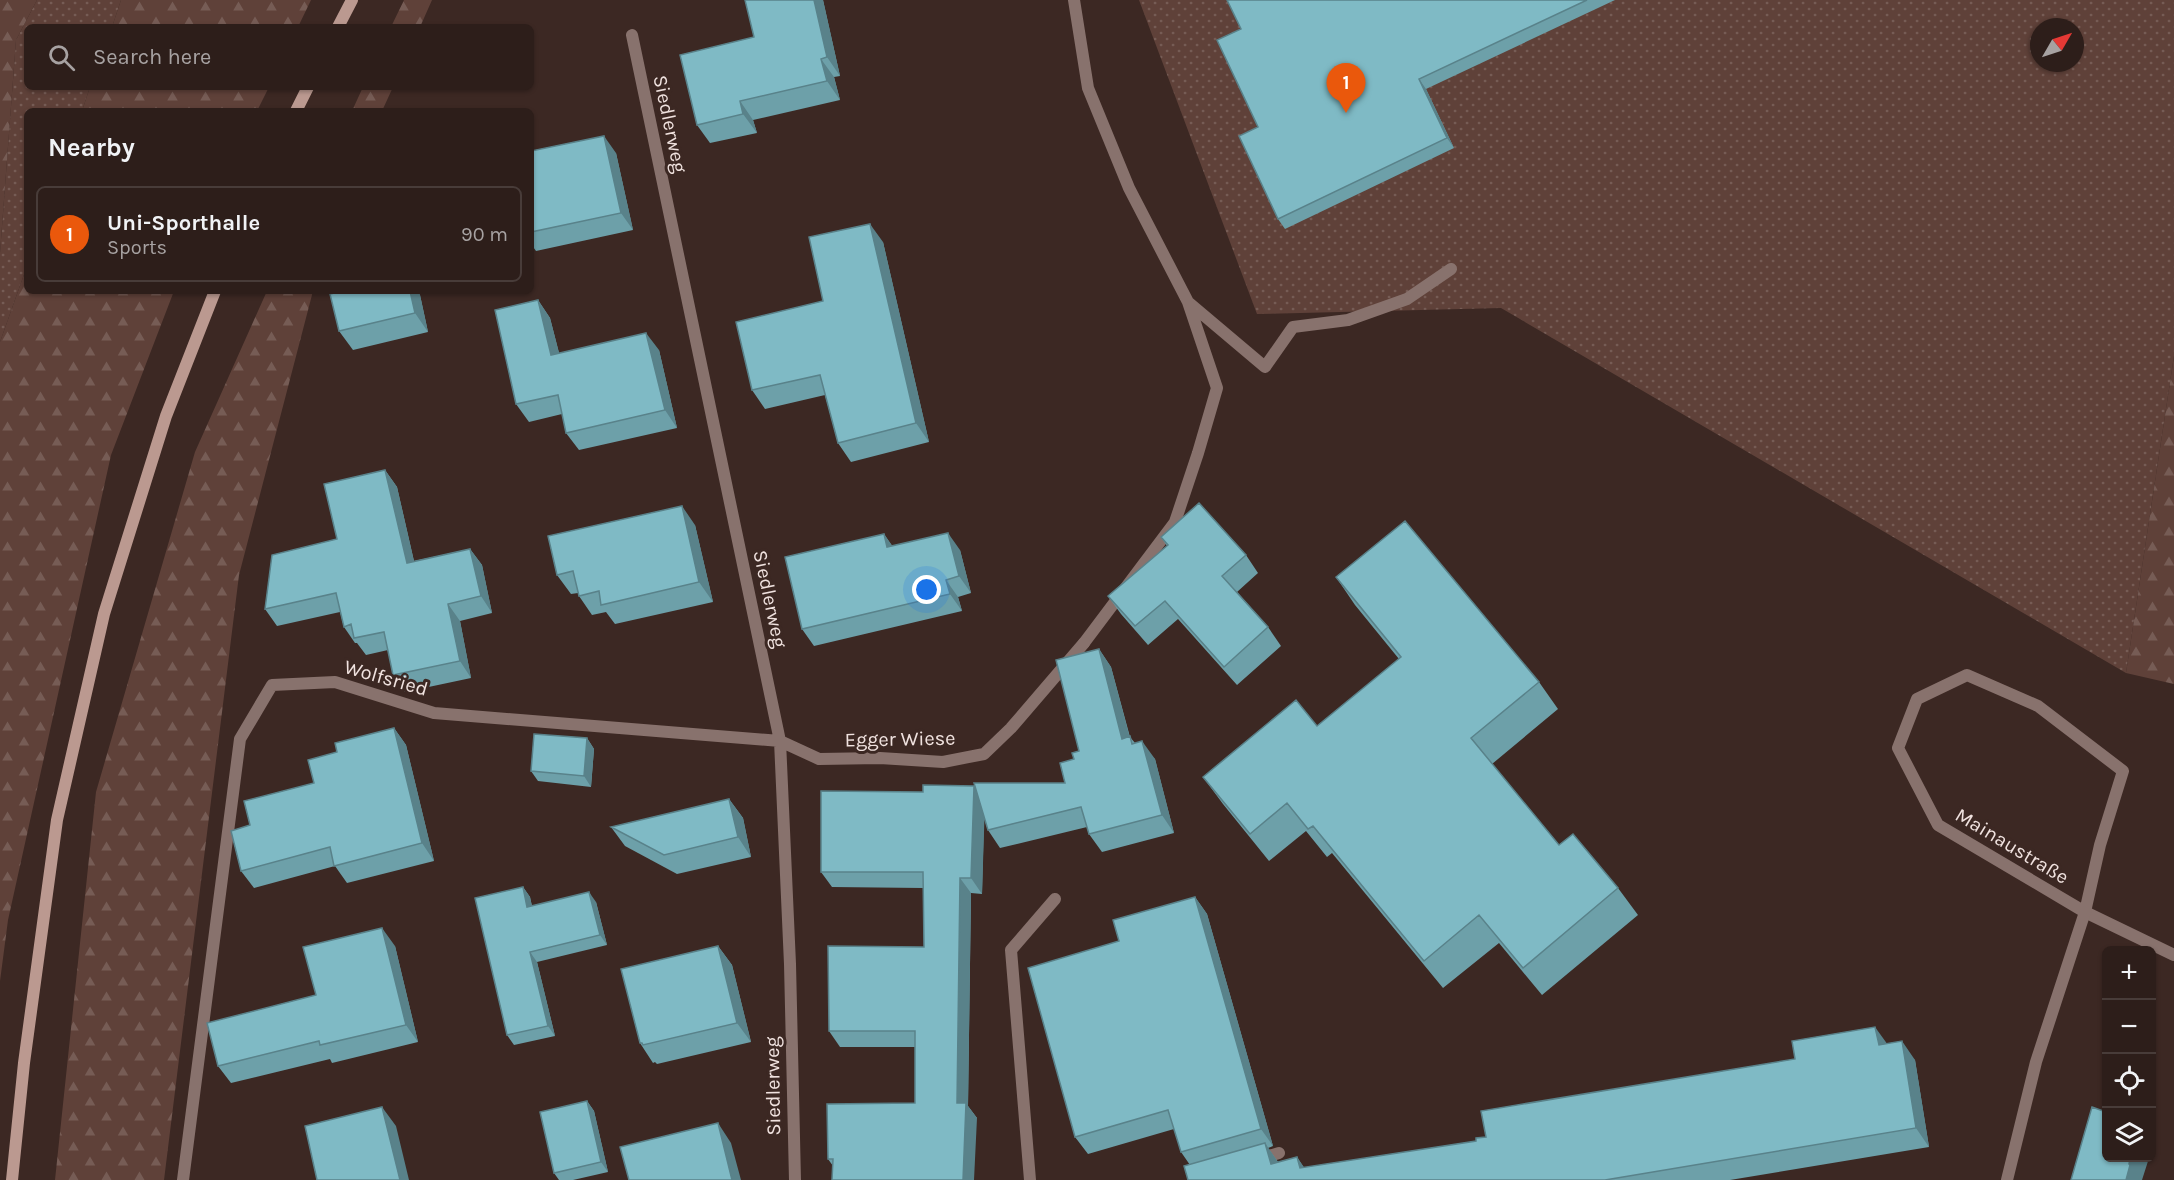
<!DOCTYPE html>
<meta charset="utf-8">
<style>
body{margin:0;font-family:Karla,sans-serif;background:#352723;color:#f1f3f6}
.controls{position:absolute;right:18px;bottom:18px;display:grid;overflow:hidden;border-radius:9px;box-shadow:0 2px 4px #0004}
.controls button{width:54px;height:54px;display:grid;place-items:center;padding:0;border:0;border-bottom:2px solid #483c39;background:#2d1e1a;color:#f1f3f6;font:30px sans-serif}
.compass{position:absolute;left:2030px;top:18px;width:54px;height:54px;border-radius:50%;background:#2d1e1a;box-shadow:0 2px 4px #0004;rotate:51deg}
.you{position:absolute;left:927px;top:590px;width:21px;height:21px;margin:-15px;border:4px solid #fff;border-radius:50%;background:#1a73e8;box-shadow:0 0 0 9px #1a73e833}
.badge{display:grid;place-items:center;width:39px;height:39px;border-radius:50%;background:#ea580c;color:#fff;font-size:20px;font-weight:700}
.pin{position:absolute;translate:-50% -50px;filter:drop-shadow(0 2px 3px #0008)}
.pin::after{content:'';position:absolute;top:32px;width:21px;height:18px;background:inherit;clip-path:polygon(0 0,100% 0,50% 100%)}
.list{margin:0;padding:0;list-style:none}
h2{display:flex;justify-content:space-between;align-items:center;height:78px;margin:0;padding:0 24px;font-size:26px}
h2 small{font-size:20px;font-weight:400;color:#a7a2a2}
.list li{display:grid;grid-template-columns:39px 1fr auto;gap:18px;align-items:center;box-sizing:border-box;height:96px;margin:0 12px 12px;padding:0 12px;border:2px solid #483c39;border-radius:9px}
.list b{display:block;font-size:22px;white-space:nowrap}
.list p{margin:0;font-size:20px;white-space:nowrap;color:#a7a2a2}
.list em{font-size:20px;font-style:normal;color:#a7a2a2}
.icon{flex:none;width:33px;height:33px;fill:none;stroke:currentColor;stroke-width:2;stroke-linecap:round;stroke-linejoin:round}
.map{position:relative;flex:none;width:2174px;height:1180px;overflow:hidden}
.search{position:absolute;background:#2d1e1a;box-shadow:0 2px 4px #0004;left:24px;top:24px;width:510px;height:66px;display:flex;align-items:center;gap:15px;box-sizing:border-box;padding:0 21px;border-radius:9px;color:#a7a2a2;font-size:22px}
.panel{position:absolute;background:#2d1e1a;box-shadow:0 2px 4px #0004;left:24px;top:108px;width:510px;height:186px;border-radius:9px}
.map>svg:first-child{display:block}
</style>
<div class="map">
<svg width="2174" height="1180" viewBox="0 0 2174 1180">
<defs>
<pattern id="grass-dots" width="8" height="8" patternUnits="userSpaceOnUse" patternTransform="scale(1.5)"><rect width="8" height="8" fill="#5f4139"/><path d="M2 2h.1M6 6h.1" fill="none" stroke="#765c55" stroke-width="1.8" stroke-linecap="round"/></pattern>
<pattern id="forest-firs" width="22" height="20" patternUnits="userSpaceOnUse" patternTransform="scale(1.5)"><rect width="22" height="20" fill="#5f4139"/><path d="M5 1l3.5 6h-7zM16 11l3.5 6h-7z" fill="#765c55"/></pattern>
</defs>
<rect width="100%" height="100%" fill="#3c2823"/>
<path fill="url(#grass-dots)" fill-rule="evenodd" d="M 37,0 L 121,0 L 112,27 L 27,27 L 27,87 L 90,87 L 82,111 L 27,111 L 27,266 L 0,342 L 0,253 L 16,40 Z
M 1139,0 L 2174,0 L 2174,356 L 2126,673 L 1501,308 L 1257,314 ZM 2039,27 L 2075,27 L 2075,63 L 2039,63 Z"/>
<path fill="url(#forest-firs)" d="M 0,0 L 37,0 L 16,40 L 0,253 Z
M 121,0 L 311,0 L 298,27 L 112,27 Z
M 404,0 L 432,0 L 420,27 L 391,27 Z
M 90,87 L 269,87 L 257,111 L 82,111 Z
M 363,87 L 393,87 L 382,111 L 352,111 Z
M 27,266 L 27,291 L 174,291 L 111,455 L 8,920 L 0,981 L 0,342 Z
M 267,291 L 313,291 L 239,575 L 164,1180 L 55,1180 L 96,792 L 195,452 Z
M 2174,356 L 2174,684 L 2126,673 Z"/>
<g fill="none" stroke-linecap="round" stroke-linejoin="round">
<path stroke="#88726d" stroke-width="12" d="M 1074,0 L 1088,88 L 1129,188 L 1188,302
M 1084,643 L 1175,522 L 1198,453 L 1217,388 L 1188,302 L 1265,367 L 1293,327 L 1348,320 L 1407,299 L 1451,269
M 2085,912 L 2174,955"/>
<path stroke="#88726d" stroke-width="12" d="M 632,35 L 780,741 L 790,964 L 795,1180
M 1259,1159 L 1279,1153
M 183,1180 L 240,739 L 272,685 L 335,682 L 434,713 L 780,741 L 819,759 L 880,758 L 943,762 L 984,754 L 1011,728 L 1084,643
M 1030,1180 L 1011,950 L 1055,899
M 2007,1180 L 2036,1062 L 2085,912 L 2100,845 L 2123,771 L 2038,706 L 1967,675 L 1917,699 L 1898,748 L 1938,825 L 2085,912"/>
<path stroke="#bb9990" stroke-width="12" d="M 338,27 L 352,0
M 296,111 L 308,87
M 12,1180 L 24,1063 L 57,820 L 104,614 L 166,416 L 215,291"/>
</g>
<path fill="#6da0a9" d="M 823,0 L 840,76 L 834,77 L 840,100 L 753,120 L 757,133 L 710,143 L 697,125 L 754,37 Z
M 1227,0 L 1615,0 L 1426,89 L 1454,148 L 1285,229 L 1278,219 L 1258,127 L 1241,29 Z
M 531,151 L 616,153 L 633,230 L 536,251 L 531,244 Z
M 883,242 L 929,442 L 851,462 L 838,443 L 825,395 L 765,409 L 752,390 L 823,301 Z
M 343,291 L 417,291 L 420,295 L 428,332 L 353,350 L 339,331 Z
M 538,300 L 550,318 L 559,353 L 659,350 L 677,428 L 579,450 L 566,433 L 562,414 L 529,422 L 516,404 Z
M 385,470 L 397,487 L 414,561 L 470,549 L 482,565 L 492,613 L 460,621 L 471,678 L 405,692 L 393,675 L 388,650 L 366,655 L 357,643 L 355,643 L 344,627 L 340,612 L 277,626 L 265,609 L 337,539 Z
M 695,525 L 713,602 L 615,624 L 606,612 L 592,615 L 579,596 L 578,593 L 571,594 L 557,575 Z
M 884,534 L 892,546 L 960,550 L 971,593 L 958,597 L 962,611 L 814,646 L 802,629 Z
M 1161,537 L 1246,555 L 1258,573 L 1237,592 L 1268,627 L 1281,646 L 1237,685 L 1178,619 L 1148,645 L 1121,614 L 1108,596 L 1167,546 Z
M 1336,577 L 1539,682 L 1558,709 L 1492,764 L 1559,845 L 1618,888 L 1638,915 L 1542,995 L 1499,943 L 1443,988 L 1332,853 L 1327,857 L 1306,831 L 1269,861 L 1223,804 L 1203,777 L 1317,726 L 1399,659 L 1355,605 Z
M 1099,649 L 1111,667 L 1130,737 L 1135,743 L 1155,759 L 1174,833 L 1102,852 L 1089,834 L 1087,827 L 1000,848 L 988,830 L 984,818 L 982,894 L 971,893 L 968,1106 L 977,1118 L 833,1166 L 828,1159 L 915,1103 L 915,1047 L 840,1047 L 829,1031 L 924,947 L 923,888 L 832,887 L 821,872 L 923,792 L 975,788 L 1065,783 L 1074,759 L 1079,751 Z
M 394,728 L 406,745 L 434,861 L 347,883 L 335,866 L 254,888 L 241,871 L 250,825 L 314,783 L 337,752 Z
M 587,738 L 594,749 L 591,787 L 538,781 L 531,771 Z
M 729,799 L 743,818 L 751,857 L 677,874 L 625,846 L 611,827 Z
M 523,887 L 530,897 L 532,906 L 596,902 L 607,945 L 537,962 L 555,1036 L 514,1045 L 507,1035 Z
M 1195,897 L 1207,914 L 1273,1146 L 1268,1148 L 1278,1162 L 1297,1157 L 1304,1168 L 1476,1141 L 1486,1137 L 1887,1044 L 1915,1060 L 1929,1147 L 1730,1180 L 1188,1180 L 1190,1165 L 1181,1152 L 1174,1129 L 1088,1154 L 1075,1137 L 1119,941 Z
M 395,946 L 418,1042 L 332,1063 L 330,1059 L 231,1083 L 218,1066 L 316,995 Z
M 718,946 L 732,965 L 751,1042 L 657,1064 L 655,1062 L 653,1063 L 640,1043 Z
M 587,1101 L 594,1111 L 608,1172 L 573,1180 L 559,1180 L 554,1173 Z"/>
<path fill="#59828a" d="M 814,0 L 823,0 L 840,76 L 827,57 Z
M 821,59 L 834,77 L 840,100 L 827,81 Z
M 1419,79 L 1426,89 L 1454,148 L 1447,138 Z
M 740,101 L 753,120 L 757,133 L 743,114 Z
M 604,136 L 616,153 L 633,230 L 621,213 Z
M 870,224 L 883,242 L 929,442 L 916,423 Z
M 410,291 L 417,291 L 420,295 L 428,332 L 415,313 Z
M 538,300 L 550,318 L 564,372 L 551,355 Z
M 646,333 L 659,350 L 677,428 L 665,410 Z
M 385,470 L 397,487 L 418,579 L 407,563 Z
M 682,506 L 695,525 L 713,602 L 699,582 Z
M 948,533 L 960,550 L 971,593 L 959,576 Z
M 884,534 L 896,551 L 887,547 Z
M 470,549 L 482,565 L 492,613 L 481,596 Z
M 946,580 L 958,597 L 962,611 L 950,594 Z
M 448,604 L 460,621 L 471,678 L 460,661 Z
M 1099,649 L 1111,667 L 1135,757 L 1122,739 Z
M 394,728 L 406,745 L 434,861 L 422,843 Z
M 587,738 L 594,749 L 591,787 L 584,776 Z
M 1142,741 L 1155,759 L 1174,833 L 1162,815 Z
M 974,786 L 985,801 L 982,894 L 971,878 Z
M 729,799 L 743,818 L 751,857 L 738,837 Z
M 960,878 L 971,893 L 968,1106 L 977,1118 L 974,1180 L 963,1180 L 957,1103 Z
M 523,887 L 530,897 L 534,917 L 527,907 Z
M 589,892 L 596,902 L 607,945 L 600,935 Z
M 1195,897 L 1207,914 L 1273,1146 L 1261,1129 Z
M 382,928 L 395,946 L 418,1042 L 406,1025 Z
M 718,946 L 732,965 L 751,1042 L 737,1023 Z
M 530,952 L 537,962 L 555,1036 L 548,1026 Z
M 1875,1027 L 1888,1045 L 1879,1045 Z
M 1902,1041 L 1915,1060 L 1929,1147 L 1916,1128 Z
M 587,1101 L 594,1111 L 608,1172 L 601,1162 Z
M 382,1107 L 396,1126 L 409,1180 L 400,1180 Z
M 718,1123 L 731,1143 L 741,1180 L 732,1180 Z
M 2151,1137 L 2154,1140 L 2151,1148 Z
M 1265,1143 L 1278,1162 L 1283,1180 L 1271,1164 Z
M 1297,1157 L 1310,1176 L 1300,1168 Z
M 2130,1158 L 2149,1158 L 2142,1180 L 2126,1180 Z"/>
<path fill="#7fbac5" stroke="#59828a" stroke-width="1.5" d="M 745,0 L 814,0 L 827,57 L 821,59 L 827,81 L 740,101 L 743,114 L 697,125 L 680,55 L 754,37 Z
M 1227,0 L 1587,0 L 1419,79 L 1447,138 L 1278,219 L 1239,136 L 1258,127 L 1217,40 L 1241,29 Z
M 604,136 L 621,213 L 531,232 L 531,151 Z
M 870,224 L 916,423 L 838,443 L 820,375 L 752,390 L 736,322 L 823,301 L 809,237 Z
M 343,291 L 410,291 L 415,313 L 339,331 L 330,294 Z
M 538,300 L 551,355 L 646,333 L 665,410 L 566,433 L 558,395 L 516,404 L 495,310 Z
M 385,470 L 407,563 L 470,549 L 481,596 L 448,604 L 460,661 L 393,675 L 384,632 L 354,638 L 351,624 L 344,627 L 336,593 L 265,609 L 272,555 L 337,539 L 324,484 Z
M 1199,503 L 1246,555 L 1222,576 L 1268,627 L 1224,667 L 1165,601 L 1135,626 L 1108,596 L 1168,545 L 1161,537 Z
M 682,506 L 699,582 L 601,605 L 599,591 L 579,596 L 573,571 L 557,575 L 548,536 Z
M 1405,521 L 1539,682 L 1471,738 L 1559,845 L 1573,834 L 1618,888 L 1523,968 L 1479,915 L 1424,961 L 1313,826 L 1308,829 L 1287,803 L 1250,834 L 1203,777 L 1296,700 L 1317,726 L 1401,657 L 1336,577 Z
M 948,533 L 959,576 L 946,580 L 950,594 L 802,629 L 785,557 L 884,534 L 887,547 Z
M 1099,649 L 1122,739 L 1130,736 L 1132,744 L 1142,741 L 1162,815 L 1089,834 L 1081,807 L 988,830 L 974,783 L 1065,783 L 1060,763 L 1074,759 L 1072,753 L 1079,751 L 1056,660 Z
M 394,728 L 422,843 L 334,866 L 330,847 L 241,871 L 231,831 L 250,825 L 244,801 L 314,783 L 308,760 L 337,752 L 335,743 Z
M 534,734 L 587,738 L 584,776 L 531,771 Z
M 923,785 L 974,786 L 971,878 L 960,878 L 957,1103 L 966,1103 L 963,1180 L 832,1180 L 833,1159 L 828,1159 L 827,1104 L 915,1103 L 915,1031 L 829,1031 L 828,946 L 924,947 L 923,872 L 821,872 L 821,791 L 923,792 Z
M 729,799 L 738,837 L 664,855 L 611,827 Z
M 523,887 L 527,907 L 589,892 L 600,935 L 530,952 L 548,1026 L 507,1035 L 475,898 Z
M 1195,897 L 1261,1129 L 1181,1152 L 1168,1110 L 1075,1137 L 1028,968 L 1119,941 L 1113,920 Z
M 382,928 L 406,1025 L 320,1045 L 319,1041 L 218,1066 L 207,1023 L 316,995 L 303,947 Z
M 718,946 L 737,1023 L 643,1045 L 642,1043 L 640,1043 L 621,969 Z
M 1875,1027 L 1879,1045 L 1902,1041 L 1916,1128 L 1605,1180 L 1188,1180 L 1184,1166 L 1265,1143 L 1271,1164 L 1297,1157 L 1300,1168 L 1476,1141 L 1476,1138 L 1486,1137 L 1481,1111 L 1795,1059 L 1792,1041 Z
M 587,1101 L 601,1162 L 554,1173 L 540,1112 Z
M 382,1107 L 400,1180 L 317,1180 L 305,1126 Z
M 2092,1107 L 2106,1112 L 2106,1158 L 2130,1158 L 2129,1164 L 2130,1165 L 2126,1180 L 2071,1180 Z
M 718,1123 L 732,1180 L 629,1180 L 620,1147 Z"/>
<g text-anchor="middle" dominant-baseline="central" stroke-width="6" stroke-linejoin="round" paint-order="stroke">
<g font-size="20" fill="#f0e2df" stroke="#3c2823">
<text transform="translate(670 124) rotate(78)">Siedlerweg</text>
<text transform="translate(770 599) rotate(78)">Siedlerweg</text>
<text transform="translate(386 678) rotate(16)">Wolfsried</text>
<text transform="translate(900 739) rotate(-1)">Egger Wiese</text>
<text transform="translate(2012 846) rotate(31)">Mainaustraße</text>
<text transform="translate(773 1086) rotate(-91)">Siedlerweg</text>
</g>
</g>
</svg>
<div class="controls">
<button>+</button>
<button>−</button>
<button><svg class="icon" aria-label="locate" viewBox="0 0 24 24"><circle cx="12" cy="12" r="6"/><path d="M12 2v4M12 18v4M2 12h4M18 12h4"/></svg></button>
<button><svg class="icon" aria-label="layers" viewBox="0 0 24 24"><path d="M12 4l9 5-9 5-9-5zM3 14l9 5 9-5"/></svg></button>
</div>
<svg class="compass" viewBox="-18 -18 36 36"><path d="M0-13l5 13h-10z" fill="#e53935"/><path d="M0 13l5-13h-10z" fill="#a7a2a2"/></svg>
<div class="you"></div>
<div class="pin badge" style="left:1346px;top:113px">1</div>
<div class="search"><svg class="icon" aria-label="search" viewBox="0 0 24 24"><circle cx="10" cy="10" r="6"/><path d="M15 15l6 6"/></svg>Search here</div>
<section class="panel">
<h2>Nearby<small></small></h2>
<ul class="list">
<li><span class="badge">1</span><div><b>Uni-Sporthalle</b><p>Sports</p></div><em>90 m</em></li>
</ul>
</section>
</div>
